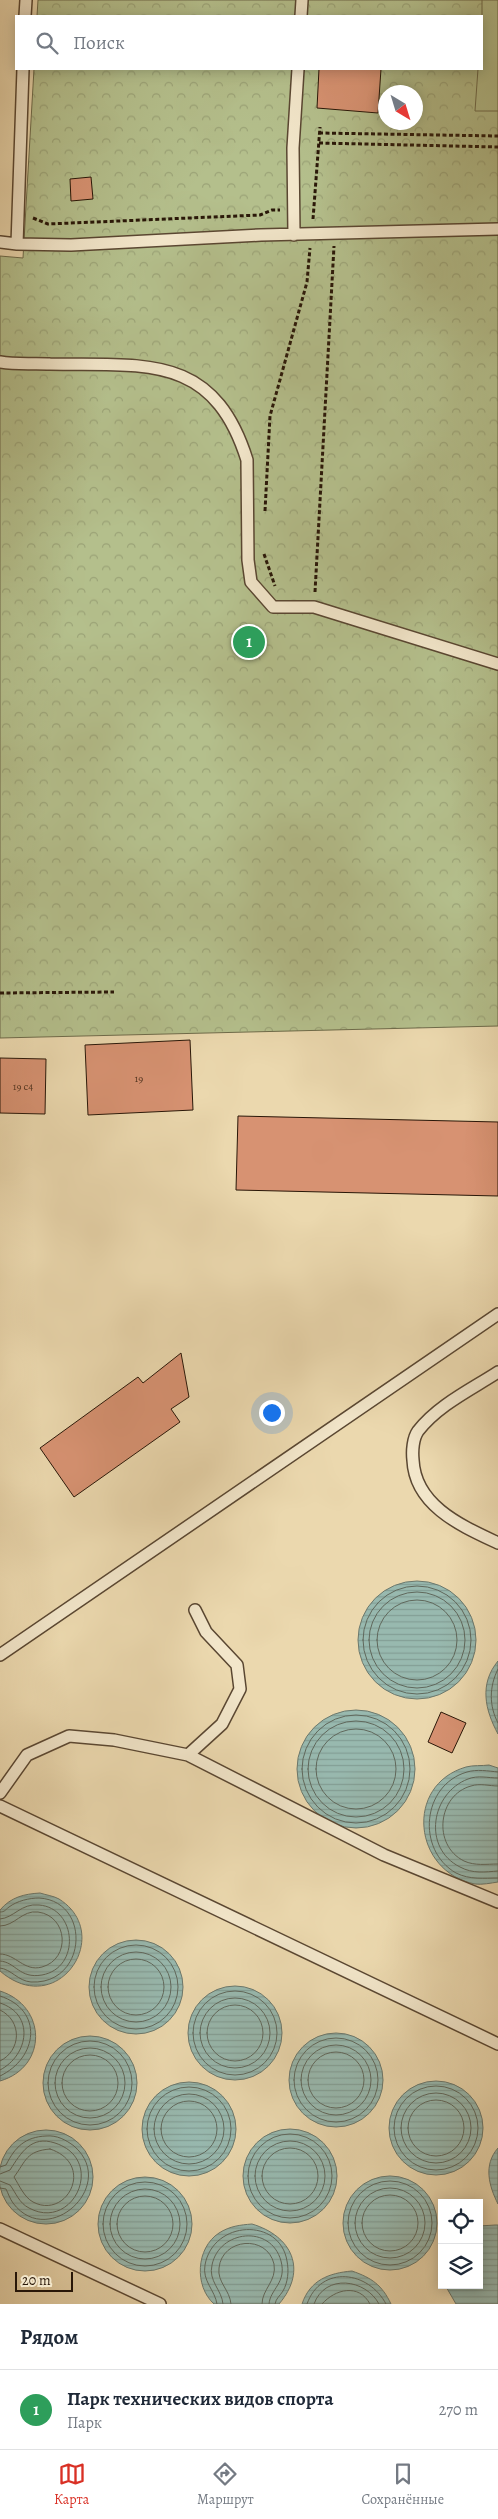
<!DOCTYPE html>
<html lang="ru">
<meta charset="utf-8">
<style>
body{margin:0;font-family:Alegreya,serif;background:#f2f2f3;color:#1f2937}
.controls{position:absolute;right:15px;bottom:15px;display:grid;overflow:hidden;border-radius:0px;box-shadow:0 2px 12px #0003}
.controls button{width:45px;height:45px;display:grid;place-items:center;padding:0;border:0;border-bottom:1px solid #e0e1e3;background:#fff;color:#1f2937;font:25px sans-serif}
.compass{position:absolute;left:378px;top:85px;width:45px;height:45px;border-radius:50%;background:#fff;box-shadow:0 2px 12px #0003;rotate:142deg}
.scale{position:absolute;left:15px;bottom:12px;width:58px;box-sizing:border-box;padding-left:5px;border:2px solid #291708;border-top:0;font-size:14px;line-height:18px;white-space:nowrap;color:#291708;-webkit-text-stroke:4px #f2e6ca;paint-order:stroke}
.you{position:absolute;left:271px;top:1412px;width:18px;height:18px;margin:-12px;border:4px solid #fff;border-radius:50%;background:#1a73e8;box-shadow:0 0 0 8px #1a73e833}
.badge{display:grid;place-items:center;width:32px;height:32px;border-radius:50%;background:#d93025;color:#fff;font-size:16px;font-weight:700}
.pin{position:absolute;translate:-50% -50%;border:2px solid #fff;box-shadow:0 1px 5px #0006}
.list{margin:0;padding:0;list-style:none}
h2{display:flex;justify-content:space-between;align-items:center;height:65px;margin:0;padding:0 20px;font-size:21px}
h2 small{font-size:16px;font-weight:400;color:#747a83}
.list li{display:grid;grid-template-columns:32px 1fr auto;gap:15px;align-items:center;box-sizing:border-box;height:80px;padding:0 20px;border-top:1px solid #e0e1e3}
.list b{display:block;font-size:19px;white-space:nowrap}
.list p{margin:0;font-size:16px;white-space:nowrap;color:#747a83}
.list em{font-size:16px;font-style:normal;color:#747a83}
.icon{flex:none;width:28px;height:28px;fill:none;stroke:currentColor;stroke-width:2;stroke-linecap:round;stroke-linejoin:round}
.map{position:relative;flex:none;width:498px;height:2304px;overflow:hidden}
.search{position:absolute;background:#fff;box-shadow:0 2px 12px #0003;left:15px;right:15px;top:15px;height:55px;display:flex;align-items:center;gap:12px;box-sizing:border-box;padding:0 18px;border-radius:0px;color:#747a83;font-size:19px}
.sheet{height:145px;background:#fff}
nav{display:flex;justify-content:space-around;align-items:center;box-sizing:border-box;height:70px;border-top:1px solid #e0e1e3;background:#fff;font-size:14px;color:#747a83}
nav a{display:grid;justify-items:center;gap:2px}
nav .on{color:#d93025}
.map>svg:first-child{display:block}
</style>
<div class="map">
<svg width="498" height="2304" viewBox="0 0 498 2304">
<defs>
<pattern id="park-crowns" width="20" height="18" patternUnits="userSpaceOnUse" patternTransform="scale(1.25)"><rect width="20" height="18" fill="#b4bf8c"/><path d="M2 6a3 3 0 1 1 6 0M12 15a3 3 0 1 1 6 0" fill="none" stroke="#9ba377"/></pattern>
<pattern id="water-rules" width="6" height="5" patternUnits="userSpaceOnUse" patternTransform="scale(1.25)"><rect width="6" height="5" fill="#98b9af"/><path d="M0 2.5h6" fill="none" stroke="#839e95"/></pattern>
</defs>
<rect width="100%" height="100%" fill="#ebd8ae"/>
<filter id="stains"><feTurbulence type="fractalNoise" baseFrequency=".004" numOctaves="4"/><feColorMatrix values="0 0 0 0 .2 0 0 0 0 .09 0 0 0 0 .02 0 0 0 .5 -.17"/></filter>
<radialGradient id="worn" r=".72"><stop offset=".6" stop-color="#630" stop-opacity="0"/><stop offset="1" stop-color="#630" stop-opacity=".3"/></radialGradient>
<path fill="url(#park-crowns)" stroke="#6e6b4a" fill-rule="evenodd" d="M 38,0 L 498,0 L 498,1026 L 0,1038 L 0,256 L 23,258 L 34,69 L 482,69 L 482,16 L 37,16 ZM 386,92 L 416,92 L 416,122 L 386,122 Z"/>
<path fill="#b4bf8c" stroke="#6e6b4a" d="M 482,0 L 498,0 L 498,111 L 475,111 L 478,69 L 482,69 Z"/>
<path fill="url(#water-rules)" stroke="#6c786c" d="M358 1640a59 59 0 1 1 118 0a59 59 0 1 1-118 0Z
M 498,1661 L 498,1734 C 485,1710 479,1684 498,1661 Z
M297 1769a59 59 0 1 1 118 0a59 59 0 1 1-118 0Z
M 489,1765 L 498,1768 L 498,1882 C 491,1883 482,1885 475,1884 C 413,1872 404,1785 466,1767 C 473,1765 482,1766 489,1765 Z
M 40,1893 C 46,1895 54,1896 59,1899 C 115,1934 58,2021 0,1971 L 0,1910 C 11,1897 24,1894 40,1893 Z
M89 1987a47 47 0 1 1 94 0a47 47 0 1 1-94 0Z
M188 2033a47 47 0 1 1 94 0a47 47 0 1 1-94 0Z
M 0,1991 C 47,2006 48,2067 0,2081 Z
M289 2080a47 47 0 1 1 94 0a47 47 0 1 1-94 0Z
M43 2083a47 47 0 1 1 94 0a47 47 0 1 1-94 0Z
M389 2128a47 47 0 1 1 94 0a47 47 0 1 1-94 0Z
M142 2129a47 47 0 1 1 94 0a47 47 0 1 1-94 0Z
M243 2176a47 47 0 1 1 94 0a47 47 0 1 1-94 0Z
M-1 2177a47 47 0 1 1 94 0a47 47 0 1 1-94 0Z
M 498,2148 L 498,2204 C 489,2186 483,2165 498,2148 Z
M343 2223a47 47 0 1 1 94 0a47 47 0 1 1-94 0Z
M98 2224a47 47 0 1 1 94 0a47 47 0 1 1-94 0Z
M 252,2224 C 292,2236 308,2270 279,2304 L 214,2304 C 194,2286 196,2248 219,2233 C 230,2226 240,2225 252,2224 Z
M 495,2225 L 498,2225 L 498,2304 L 456,2304 L 445,2285 L 479,2285 L 479,2226 Z
M 352,2271 C 372,2278 382,2285 391,2304 L 302,2304 C 310,2280 329,2273 352,2271 Z"/>
<g fill="none" stroke-linecap="round" stroke-linejoin="round">
<path stroke="#60685c" stroke-width="1" d="M363 1640a54 54 0 1 1 108 0a54 54 0 1 1-108 0Z
M369 1640a48 48 0 1 1 96 0a48 48 0 1 1-96 0Z
M377 1640a40 40 0 1 1 80 0a40 40 0 1 1-80 0Z
M 498,1669 C 489,1687 489,1706 498,1723
M302 1769a54 54 0 1 1 108 0a54 54 0 1 1-108 0Z
M308 1769a48 48 0 1 1 96 0a48 48 0 1 1-96 0Z
M316 1769a40 40 0 1 1 80 0a40 40 0 1 1-80 0Z
M 498,1772 C 488,1771 477,1769 467,1772 C 422,1785 416,1850 456,1873 C 470,1880 484,1878 498,1878
M 498,1778 C 488,1778 478,1775 468,1779 C 431,1793 422,1848 460,1867 C 473,1874 485,1872 498,1871
M 498,1786 C 489,1786 480,1783 471,1786 C 438,1795 432,1845 464,1861 C 475,1866 486,1864 498,1864
M 0,1912 C 5,1912 5,1910 9,1907 C 17,1901 29,1898 39,1898 C 92,1901 87,1985 31,1982 C 18,1981 11,1969 0,1968
M 0,1919 C 14,1918 21,1903 39,1905 C 77,1908 81,1968 42,1975 C 19,1979 16,1962 0,1961
M 0,1926 C 15,1926 22,1910 38,1912 C 68,1916 71,1959 42,1967 C 24,1972 16,1954 0,1954
M94 1987a42 42 0 1 1 84 0a42 42 0 1 1-84 0Z
M101 1987a35 35 0 1 1 70 0a35 35 0 1 1-70 0Z
M108 1987a28 28 0 1 1 56 0a28 28 0 1 1-56 0Z
M193 2033a42 42 0 1 1 84 0a42 42 0 1 1-84 0Z
M 0,1996 C 44,2010 38,2058 0,2076
M200 2033a35 35 0 1 1 70 0a35 35 0 1 1-70 0Z
M 0,2003 C 35,2014 29,2055 0,2070
M207 2033a28 28 0 1 1 56 0a28 28 0 1 1-56 0Z
M 0,2010 C 23,2021 21,2051 0,2061
M294 2080a42 42 0 1 1 84 0a42 42 0 1 1-84 0Z
M48 2083a42 42 0 1 1 84 0a42 42 0 1 1-84 0Z
M301 2080a35 35 0 1 1 70 0a35 35 0 1 1-70 0Z
M55 2083a35 35 0 1 1 70 0a35 35 0 1 1-70 0Z
M308 2080a28 28 0 1 1 56 0a28 28 0 1 1-56 0Z
M62 2083a28 28 0 1 1 56 0a28 28 0 1 1-56 0Z
M394 2128a42 42 0 1 1 84 0a42 42 0 1 1-84 0Z
M147 2129a42 42 0 1 1 84 0a42 42 0 1 1-84 0Z
M401 2128a35 35 0 1 1 70 0a35 35 0 1 1-70 0Z
M154 2129a35 35 0 1 1 70 0a35 35 0 1 1-70 0Z
M408 2128a28 28 0 1 1 56 0a28 28 0 1 1-56 0Z
M161 2129a28 28 0 1 1 56 0a28 28 0 1 1-56 0Z
M248 2176a42 42 0 1 1 84 0a42 42 0 1 1-84 0Z
M255 2176a35 35 0 1 1 70 0a35 35 0 1 1-70 0Z
M262 2176a28 28 0 1 1 56 0a28 28 0 1 1-56 0Z
M 50,2149 C 96,2164 67,2220 33,2202 C 24,2197 19,2185 14,2177 C 26,2161 26,2151 50,2149 Z
M 0,2167 L 6,2165 C 15,2147 25,2137 46,2136 C 57,2135 66,2140 74,2146 C 119,2185 48,2250 13,2203 C 10,2199 8,2193 6,2189 L 0,2188
M 0,2174 L 10,2170 C 21,2153 31,2135 55,2143 C 107,2160 73,2232 29,2208 C 19,2203 16,2193 10,2185 L 0,2181
M348 2223a42 42 0 1 1 84 0a42 42 0 1 1-84 0Z
M103 2224a42 42 0 1 1 84 0a42 42 0 1 1-84 0Z
M355 2223a35 35 0 1 1 70 0a35 35 0 1 1-70 0Z
M110 2224a35 35 0 1 1 70 0a35 35 0 1 1-70 0Z
M362 2223a28 28 0 1 1 56 0a28 28 0 1 1-56 0Z
M117 2224a28 28 0 1 1 56 0a28 28 0 1 1-56 0Z
M 217,2304 C 215,2290 202,2281 205,2265 C 213,2220 280,2217 287,2261 C 289,2271 288,2282 283,2291 C 280,2296 276,2298 275,2304
M 223,2304 C 222,2290 208,2281 212,2265 C 219,2230 271,2224 281,2261 C 287,2283 270,2289 269,2304
M 231,2304 C 230,2290 217,2282 219,2268 C 222,2238 267,2234 274,2264 C 277,2281 262,2289 262,2304
M 307,2304 C 321,2264 369,2271 386,2304
M 314,2304 C 325,2273 366,2279 379,2304
M 322,2304 C 335,2289 359,2283 370,2304"/>
</g>
<path fill="#d79272" stroke="#291708" d="M 319,69 L 381,69 L 378,113 L 317,108 Z
M 91,177 L 93,199 L 71,201 L 70,179 Z
M 190,1040 L 193,1110 L 88,1115 L 85,1045 Z
M 0,1058 L 46,1059 L 45,1114 L 0,1113 Z
M 238,1116 L 498,1122 L 498,1196 L 236,1190 Z
M 181,1353 L 189,1397 L 171,1409 L 180,1422 L 74,1497 L 40,1448 L 138,1377 L 143,1383 Z
M 441,1712 L 466,1723 L 452,1753 L 428,1742 Z"/>
<g fill="none" stroke-linecap="round" stroke-linejoin="round">
<g stroke="#5a4732" stroke-width="14">
<path id="lane" d="M 25,16 L 26,0
M 301,16 L 302,0
M 294,235 L 293,148 L 298,69
M 0,242 L 17,244 L 23,69
M 17,244 L 71,245 L 261,235 L 498,229
M 0,362 C 16,365 34,363 50,364 C 144,366 213,352 247,460 L 248,560 L 251,582 L 273,607 L 314,607 L 498,664
M 498,1372 C 472,1389 438,1405 418,1431 C 413,1438 412,1451 413,1460 C 415,1506 462,1526 498,1543
M 0,1655 L 498,1314
M 188,1755 L 222,1724 L 240,1689 L 237,1665 L 206,1632 L 195,1610
M 0,1793 L 27,1755 L 69,1736 L 114,1740 L 188,1755 L 384,1855 L 498,1902
M 0,1806 L 498,2044
M 0,2229 L 160,2304"/>
</g>
<path stroke="#291708" stroke-width="3" stroke-dasharray="4 2.5" stroke-linecap="butt" d="M 319,133 L 498,136
M 319,143 L 498,147
M 33,218 L 48,224 L 260,215 L 272,210 L 280,210
M 313,219 L 320,127
M 265,511 L 270,416 L 307,282 L 310,248
M 264,554 L 275,586
M 315,592 L 334,246
M 0,993 L 114,992"/>
<use href="#lane" stroke="#f2e6ca" stroke-width="11"/>
</g>
<g text-anchor="middle" dominant-baseline="central" stroke-width="4.5" stroke-linejoin="round" paint-order="stroke">
<g font-size="11" fill="#543622">
<text x="139" y="1078">19</text>
<text x="23" y="1086">19 с4</text>
</g>
</g>
<rect width="100%" height="100%" filter="url(#stains)"/>
<rect width="100%" height="100%" fill="url(#worn)"/>
</svg>
<div class="controls">
<button><svg class="icon" aria-label="locate" viewBox="0 0 24 24"><circle cx="12" cy="12" r="6"/><path d="M12 2v4M12 18v4M2 12h4M18 12h4"/></svg></button>
<button><svg class="icon" aria-label="layers" viewBox="0 0 24 24"><path d="M12 4l9 5-9 5-9-5zM3 14l9 5 9-5"/></svg></button>
</div>
<svg class="compass" viewBox="-18 -18 36 36"><path d="M0-13l5 13h-10z" fill="#e53935"/><path d="M0 13l5-13h-10z" fill="#747a83"/></svg>
<div class="scale">20 m</div>
<div class="you"></div>
<div class="pin badge" style="left:249px;top:642px;background:#2e9e5b">1</div>
<div class="search"><svg class="icon" aria-label="search" viewBox="0 0 24 24"><circle cx="10" cy="10" r="6"/><path d="M15 15l6 6"/></svg>Поиск</div>
</div>
<section class="sheet">
<h2>Рядом<small></small></h2>
<ul class="list">
<li><span class="badge" style="background:#2e9e5b">1</span><div><b>Парк технических видов спорта</b><p>Парк</p></div><em>270 m</em></li>
</ul>
</section>
<nav>
<a class="on"><svg class="icon" aria-label="map" viewBox="0 0 24 24"><path d="M3 6l6-2 6 2 6-2v14l-6 2-6-2-6 2zM9 4v14M15 6v14"/></svg>Карта</a>
<a><svg class="icon" aria-label="directions" viewBox="0 0 24 24"><path d="M12 3l9 9-9 9-9-9zM9 14v-3h6M13 9l2 2-2 2"/></svg>Маршрут</a>
<a><svg class="icon" aria-label="saved" viewBox="0 0 24 24"><path d="M7 4h10v16l-5-4-5 4z"/></svg>Сохранённые</a>
</nav>
